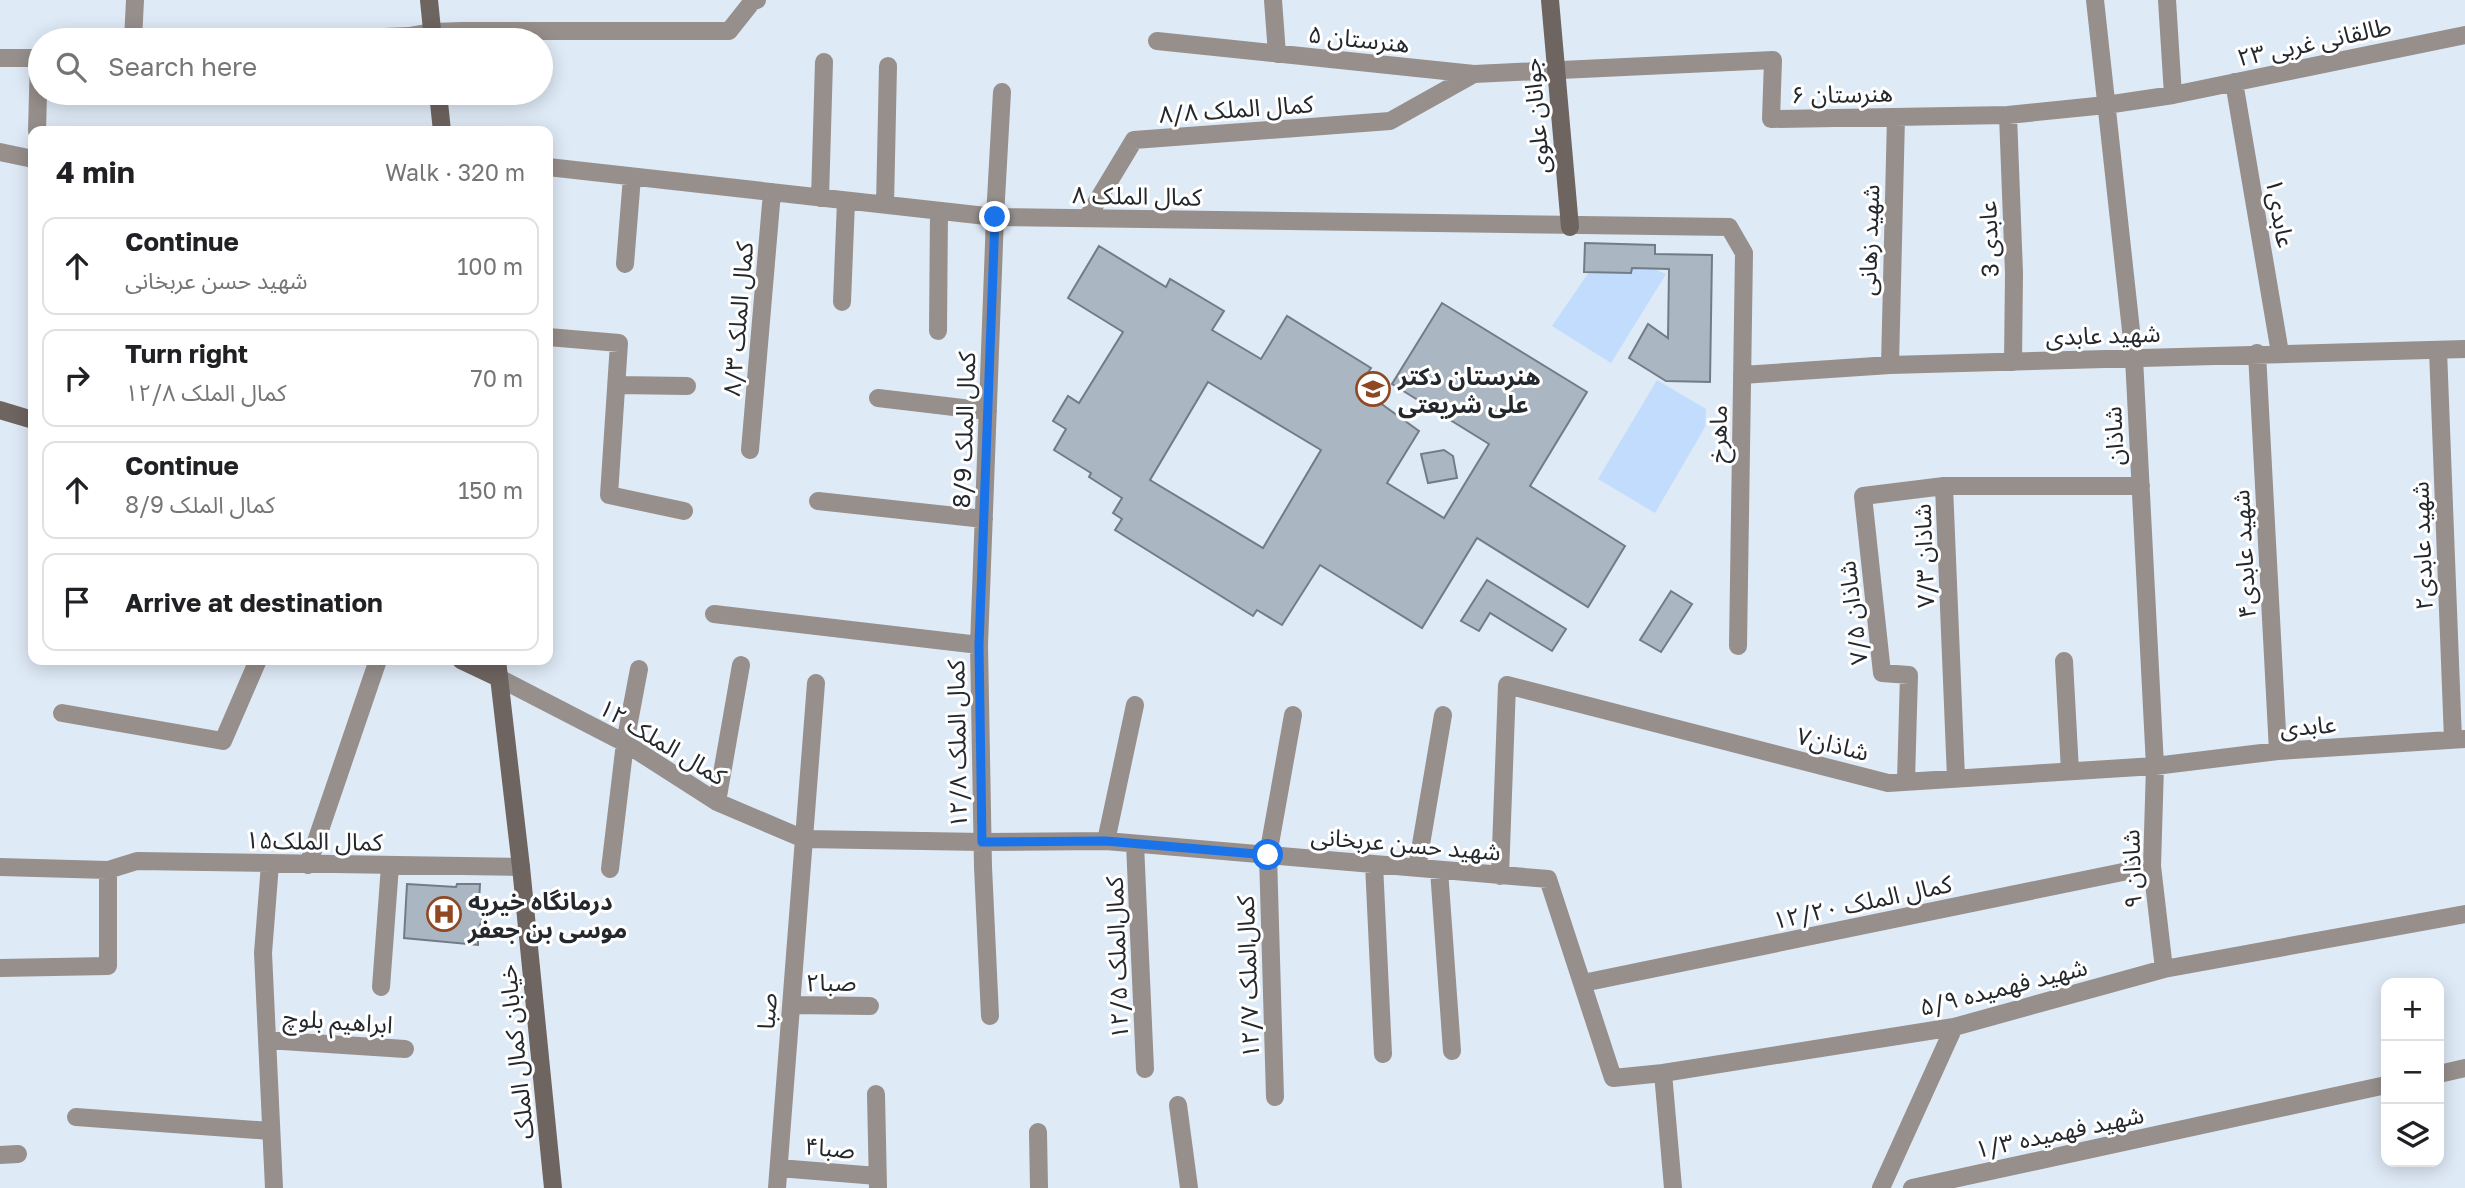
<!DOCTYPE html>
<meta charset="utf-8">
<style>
body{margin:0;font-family:"Golos Text","Noto Sans Arabic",sans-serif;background:#f2f2f2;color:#202124}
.controls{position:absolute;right:21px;bottom:21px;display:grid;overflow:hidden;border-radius:14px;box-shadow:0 4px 18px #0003}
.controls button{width:63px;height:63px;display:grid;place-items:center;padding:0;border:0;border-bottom:2px solid #e0e0e0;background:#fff;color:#202124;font:35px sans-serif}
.stop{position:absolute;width:21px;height:21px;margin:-16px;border:5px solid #1a73e8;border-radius:50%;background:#fff}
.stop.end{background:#1a73e8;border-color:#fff;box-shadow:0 2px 7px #0008}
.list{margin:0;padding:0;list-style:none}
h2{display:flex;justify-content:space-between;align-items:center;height:91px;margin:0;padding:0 28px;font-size:30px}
h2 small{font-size:23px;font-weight:400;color:#757577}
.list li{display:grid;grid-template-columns:46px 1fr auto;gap:21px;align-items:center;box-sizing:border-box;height:98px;margin:0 14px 14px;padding:0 14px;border:2px solid #e0e0e0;border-radius:14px}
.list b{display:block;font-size:26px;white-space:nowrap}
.list p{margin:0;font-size:23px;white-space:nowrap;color:#757577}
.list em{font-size:23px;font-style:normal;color:#757577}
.icon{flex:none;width:38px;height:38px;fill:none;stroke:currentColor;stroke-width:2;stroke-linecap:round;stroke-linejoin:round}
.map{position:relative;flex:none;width:2465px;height:1188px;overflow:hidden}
.search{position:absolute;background:#fff;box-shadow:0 4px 18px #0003;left:28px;top:28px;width:525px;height:77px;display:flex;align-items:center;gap:18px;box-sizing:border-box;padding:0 24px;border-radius:38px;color:#757577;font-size:26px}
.panel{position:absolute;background:#fff;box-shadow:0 4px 18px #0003;left:28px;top:126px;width:525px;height:539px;border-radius:14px}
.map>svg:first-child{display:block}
</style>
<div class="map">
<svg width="2465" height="1188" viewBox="0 0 2465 1188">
<rect width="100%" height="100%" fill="#dfeaf7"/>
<path fill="#c1dcfd" d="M 1632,268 L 1654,269 L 1666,274 L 1611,363 L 1552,326 L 1589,272 L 1631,273 Z
M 1657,380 L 1706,409 L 1705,427 L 1655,513 L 1598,479 Z"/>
<path fill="#abb6c3" stroke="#727c87" stroke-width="2" fill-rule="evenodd" d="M 1585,243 L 1655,245 L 1655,254 L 1712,255 L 1710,382 L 1666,381 L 1629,358 L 1648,324 L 1668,338 L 1669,269 L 1632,268 L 1631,273 L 1584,272 Z
M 1099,246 L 1166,287 L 1170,279 L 1224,311 L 1212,330 L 1261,359 L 1287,316 L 1371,368 L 1358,387 L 1419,431 L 1387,483 L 1444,518 L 1489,444 L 1392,384 L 1442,303 L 1587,392 L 1530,486 L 1625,546 L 1588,607 L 1477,538 L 1422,628 L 1320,565 L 1282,625 L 1257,610 L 1253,616 L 1115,530 L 1122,519 L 1113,513 L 1122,498 L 1089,477 L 1091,473 L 1054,450 L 1066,429 L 1053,421 L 1068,396 L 1079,403 L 1123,332 L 1068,298 ZM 1208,382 L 1321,450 L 1263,548 L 1150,480 Z
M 1444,450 L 1453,456 L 1457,478 L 1428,483 L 1421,454 Z
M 1487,580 L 1566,629 L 1552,651 L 1490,613 L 1479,631 L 1461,621 Z
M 1671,591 L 1692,604 L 1661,652 L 1640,640 Z
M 407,884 L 456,887 L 457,884 L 480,884 L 479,902 L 483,917 L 478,931 L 478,945 L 404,938 Z"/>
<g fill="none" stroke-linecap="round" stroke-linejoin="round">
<path stroke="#968f8c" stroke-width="18" d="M 1273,0 L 1277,54
M 2095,0 L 2134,358 L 2155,766 L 2152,866 L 2164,969
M 2167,0 L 2173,95
M 133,40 L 135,0
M 309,40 L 409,36 L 432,32 L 462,31 L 729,31 L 752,2 L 757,0
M 1157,41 L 1474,74 L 1773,60 L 1771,119 L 2008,115 L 2106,105 L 2173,95 L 2465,35
M 0,58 L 40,58
M 2234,82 L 2280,353
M 2008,115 L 2014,273 L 2013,362
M 37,131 L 39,58
M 0,152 L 33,159
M 548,167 L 995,217 L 1729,227 L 1744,253 L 1738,646
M 820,198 L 824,62
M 885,205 L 888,66
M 1087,218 L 1134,140 L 1390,121 L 1474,74
M 625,264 L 632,177
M 842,302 L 846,201
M 938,331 L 939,211
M 548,337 L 619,343 L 609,495 L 684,511
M 2438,350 L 2453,740
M 2257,353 L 2278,751
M 1890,365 L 1896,117
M 1742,375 L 1890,365 L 2465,349
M 617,385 L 687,386
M 878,398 L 988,411
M 750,450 L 772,192
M 818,501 L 984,519
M 714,614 L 979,645
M 2064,661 L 2070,771
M 499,678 L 625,743 L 717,802 L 804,839 L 983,842 L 1106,841 L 1548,879 L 1613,1078 L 1663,1073
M 62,713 L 223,741 L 258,660
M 1956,778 L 1944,486 L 2141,486
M 1906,781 L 1909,675 L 1882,673 L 1863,496 L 1944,486
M 717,802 L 741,665
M 1106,841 L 1135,705
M 1135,844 L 1145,1069
M 270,864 L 263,953 L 274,1188
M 1374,864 L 1383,1054
M 308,865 L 378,660
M 0,867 L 108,870 L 137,861 L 521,867
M 1417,868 L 1443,715
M 610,869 L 625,743 L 639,669
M 1439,870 L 1452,1051
M 1500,876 L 1507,685 L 1888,783 L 2155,766 L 2278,751 L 2465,739
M 0,968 L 108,966 L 108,870
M 1583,983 L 2152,866
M 381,987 L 390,866
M 791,1005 L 870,1006
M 990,1016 L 983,867 L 979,645 L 995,217 L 1002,92
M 267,1040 L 405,1049
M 2439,1074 L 2465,1068
M 876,1094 L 878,1188
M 1275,1097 L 1268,855 L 1293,715
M 1178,1105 L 1189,1188
M 76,1117 L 270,1131
M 1038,1132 L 1039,1188
M 0,1155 L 18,1154
M 779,1168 L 877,1176
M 777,1188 L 816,683
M 1673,1188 L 1663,1073 L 1954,1027 L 2164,969 L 2465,914
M 1881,1188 L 1954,1027
M 1912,1188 L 2386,1085"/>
<path stroke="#6e6460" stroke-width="18" d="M 429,0 L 433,40
M 1550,0 L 1570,227
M 438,93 L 442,131
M 0,410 L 33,420
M 461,660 L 499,678
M 497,660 L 521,867 L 553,1188"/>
</g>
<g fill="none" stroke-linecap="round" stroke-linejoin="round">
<path stroke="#1a73e8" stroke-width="9" d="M 995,217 L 979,645 L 982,842 L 1106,841 L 1268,855"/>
</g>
<defs>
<g id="school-ring" transform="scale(1.75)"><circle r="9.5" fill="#fff" stroke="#8f4823" stroke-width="1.5"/><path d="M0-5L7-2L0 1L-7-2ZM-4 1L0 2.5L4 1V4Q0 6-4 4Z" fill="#8f4823"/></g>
<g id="hospital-ring" transform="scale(1.75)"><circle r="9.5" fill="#fff" stroke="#8f4823" stroke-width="1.5"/><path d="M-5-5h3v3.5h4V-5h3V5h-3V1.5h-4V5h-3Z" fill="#8f4823"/></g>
</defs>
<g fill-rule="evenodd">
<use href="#school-ring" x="1373" y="389"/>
<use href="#hospital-ring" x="444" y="914"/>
</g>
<g text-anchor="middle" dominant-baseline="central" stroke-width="6" stroke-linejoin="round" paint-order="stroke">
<g font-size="24" fill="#24282d" stroke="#fff">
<text transform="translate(1359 38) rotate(6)">هنرستان ۵</text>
<text transform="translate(2314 41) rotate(-12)">طالقانی غربی ۲۳</text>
<text transform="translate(1842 93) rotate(-1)">هنرستان ۶</text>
<text transform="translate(1236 108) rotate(-4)">کمال الملک ۸/۸</text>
<text transform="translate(1535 116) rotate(-95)">جوانان علوی</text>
<text transform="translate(1137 195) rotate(1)">کمال الملک ۸</text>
<text transform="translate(2281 213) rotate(80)">عابدی۱</text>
<text transform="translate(1988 239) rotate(-92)">عابدی 3</text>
<text transform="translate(1868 240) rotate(-88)">شهید زهانی</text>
<text transform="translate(737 319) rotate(-85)">کمال الملک ۸/۳</text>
<text transform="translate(2103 334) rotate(-2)">شهید عابدی</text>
<text transform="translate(963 430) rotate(-88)">کمال الملک 8/9</text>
<text transform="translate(1717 434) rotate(-89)">ماهرخ</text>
<text transform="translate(2113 436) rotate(-93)">شاذان</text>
<text transform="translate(2421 546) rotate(-92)">شهید عابدی۲</text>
<text transform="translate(2243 554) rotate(-93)">شهید عابدی۴</text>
<text transform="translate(1923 556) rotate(-92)">شاذان ۷/۳</text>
<text transform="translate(1852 613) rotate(-97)">شاذان ۷/۵</text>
<text transform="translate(2308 725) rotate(-4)">عابدی</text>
<text transform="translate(663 741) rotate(31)">کمال الملک ۱۲</text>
<text transform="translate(1833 743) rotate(14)">شاذان۷</text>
<text transform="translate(956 744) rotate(-91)">کمال الملک ۱۲/۸</text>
<text transform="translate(314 840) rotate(1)">کمال الملک۱۵</text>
<text transform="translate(1406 843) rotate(5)">شهید حسن عربخانی</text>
<text transform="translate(2131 869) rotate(-92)">شاذان ۹</text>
<text transform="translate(1862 901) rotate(-12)">کمال الملک ۱۲/۲۰</text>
<text transform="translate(1116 958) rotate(-92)">کمال‌الملک ۱۲/۵</text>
<text transform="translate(1247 977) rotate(-92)">کمال‌الملک ۱۲/۷</text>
<text x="831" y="981">صبا۲</text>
<text transform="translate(2003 986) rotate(-14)">شهید فهمیده ۵/۹</text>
<text transform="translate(766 1011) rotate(-86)">صبا</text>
<text transform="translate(338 1020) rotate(4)">ابراهیم بلوچ</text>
<text transform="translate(515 1052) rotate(-96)">خیابان کمال الملک</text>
<text transform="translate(2059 1131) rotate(-12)">شهید فهمیده ۱/۳</text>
<text transform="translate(830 1147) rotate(5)">صبا۴</text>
</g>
<g font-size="24" font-weight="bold" fill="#24282d" stroke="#fff" text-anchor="start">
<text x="1398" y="375">هنرستان دکتر<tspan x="1398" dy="28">علی شریعتی</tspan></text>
<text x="468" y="900">درمانگاه خیریه<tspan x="468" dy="28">موسی بن جعفر</tspan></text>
</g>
</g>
</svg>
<div class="controls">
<button>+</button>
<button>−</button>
<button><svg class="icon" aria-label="layers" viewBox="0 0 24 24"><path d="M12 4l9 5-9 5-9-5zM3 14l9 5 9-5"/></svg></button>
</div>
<div class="stop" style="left:1268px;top:855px"></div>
<div class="stop end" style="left:995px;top:217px"></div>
<div class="search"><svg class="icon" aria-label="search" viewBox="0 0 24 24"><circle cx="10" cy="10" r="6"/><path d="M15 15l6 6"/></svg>Search here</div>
<section class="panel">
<h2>4 min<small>Walk · 320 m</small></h2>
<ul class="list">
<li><svg class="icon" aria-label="ahead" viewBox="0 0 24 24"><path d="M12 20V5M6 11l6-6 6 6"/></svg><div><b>Continue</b><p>شهید حسن عربخانی</p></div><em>100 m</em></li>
<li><svg class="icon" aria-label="right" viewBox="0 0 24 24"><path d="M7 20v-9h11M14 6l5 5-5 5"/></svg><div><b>Turn right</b><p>کمال الملک ۱۲/۸</p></div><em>70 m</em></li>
<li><svg class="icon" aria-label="ahead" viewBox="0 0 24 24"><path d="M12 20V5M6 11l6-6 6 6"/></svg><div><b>Continue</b><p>کمال الملک 8/9</p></div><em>150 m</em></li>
<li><svg class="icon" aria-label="arrive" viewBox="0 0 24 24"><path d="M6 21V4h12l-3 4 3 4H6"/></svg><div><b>Arrive at destination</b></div></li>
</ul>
</section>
</div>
